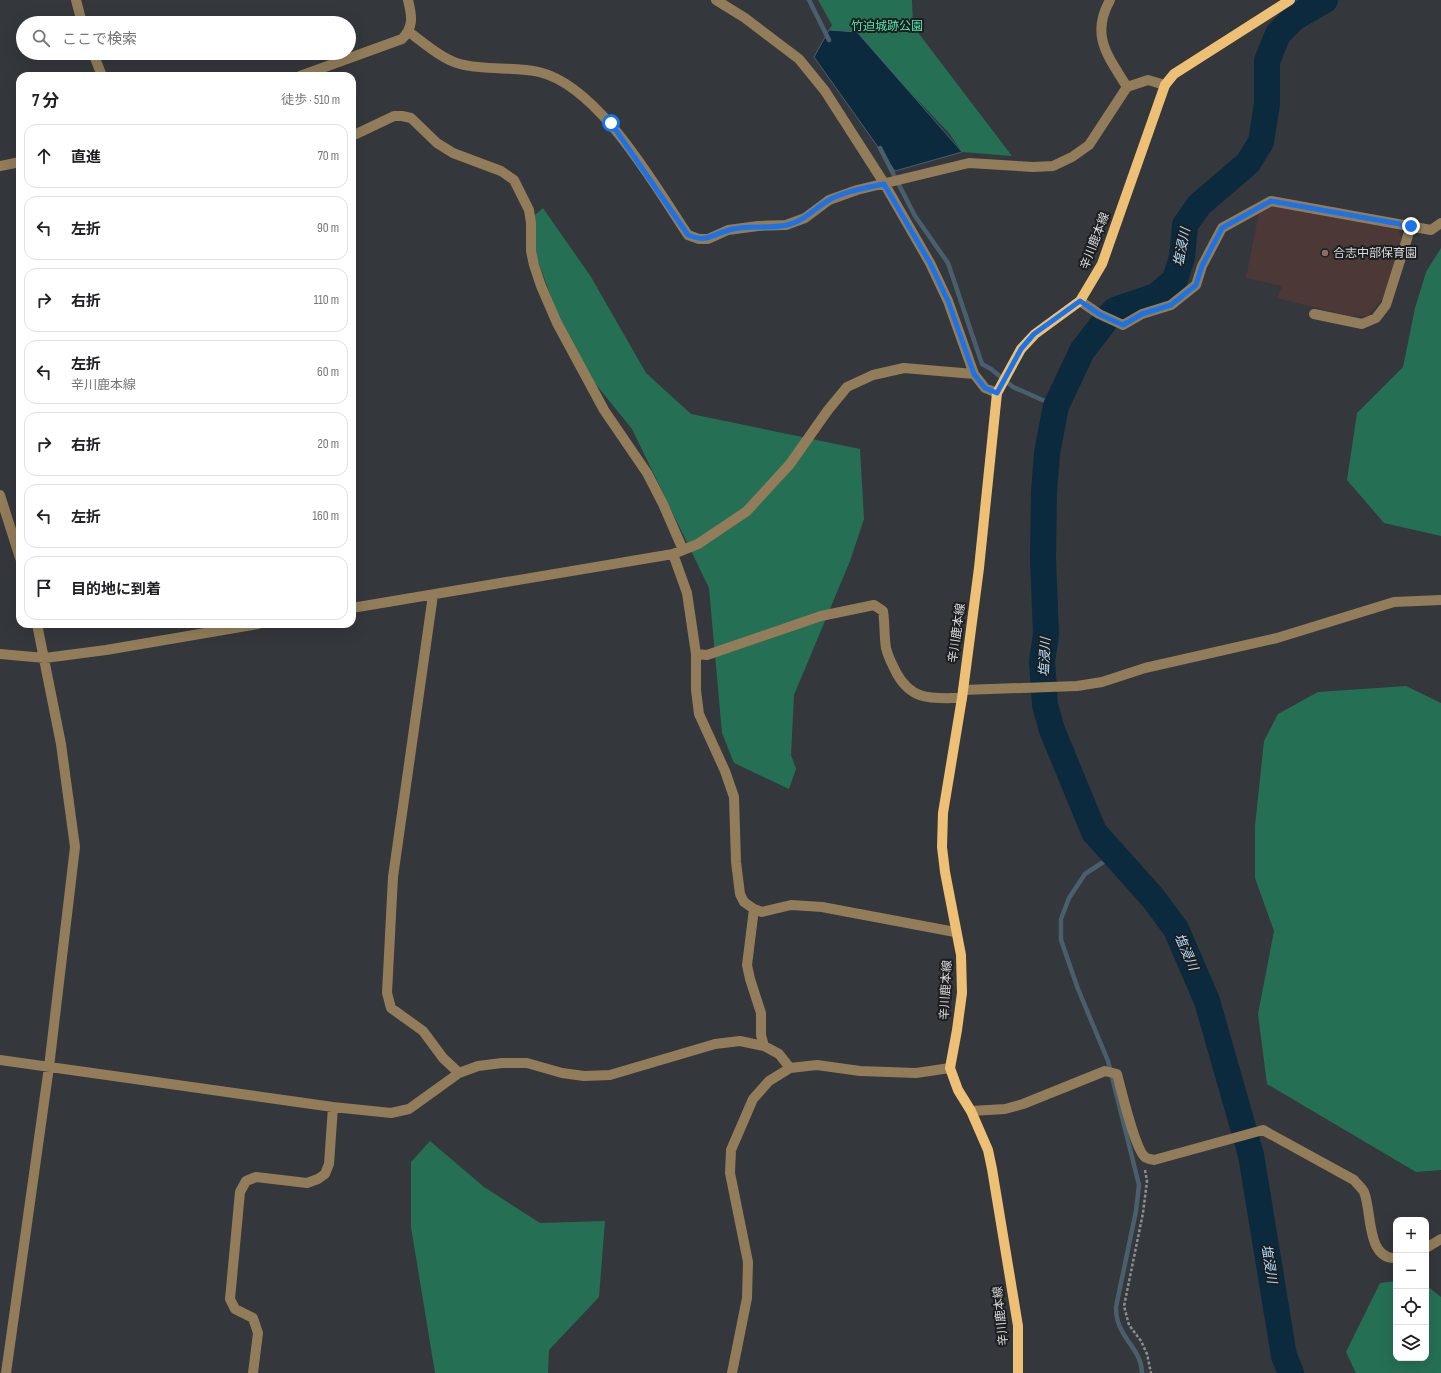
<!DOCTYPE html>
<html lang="ja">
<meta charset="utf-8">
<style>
body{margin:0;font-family:"Sofia Sans Condensed","Noto Sans JP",sans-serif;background:#f6f6f6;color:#202124}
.controls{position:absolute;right:12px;bottom:12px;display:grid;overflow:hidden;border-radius:8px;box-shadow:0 4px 16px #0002}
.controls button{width:36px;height:36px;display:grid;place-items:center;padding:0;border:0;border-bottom:1px solid #e0e0e0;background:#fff;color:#202124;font:20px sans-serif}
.stop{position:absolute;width:12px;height:12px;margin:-9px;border:3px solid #1a73e8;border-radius:50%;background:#fff}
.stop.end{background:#1a73e8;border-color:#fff;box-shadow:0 1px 4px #0008}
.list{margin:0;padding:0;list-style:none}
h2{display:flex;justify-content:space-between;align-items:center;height:52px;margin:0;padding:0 16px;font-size:17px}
h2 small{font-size:13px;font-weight:400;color:#757577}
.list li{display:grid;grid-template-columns:26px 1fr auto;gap:12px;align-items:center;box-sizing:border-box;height:64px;margin:0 8px 8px;padding:0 8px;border:1px solid #e0e0e0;border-radius:12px}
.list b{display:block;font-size:15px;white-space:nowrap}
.list p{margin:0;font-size:13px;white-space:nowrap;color:#757577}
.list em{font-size:13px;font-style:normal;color:#757577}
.icon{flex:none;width:22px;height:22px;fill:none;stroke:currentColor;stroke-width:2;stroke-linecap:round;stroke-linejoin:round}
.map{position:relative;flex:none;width:1441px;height:1373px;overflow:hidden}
.search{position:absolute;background:#fff;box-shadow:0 4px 16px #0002;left:16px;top:16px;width:340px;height:44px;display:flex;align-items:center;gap:10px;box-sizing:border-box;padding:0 14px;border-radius:22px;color:#757577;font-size:15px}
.panel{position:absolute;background:#fff;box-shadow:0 4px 16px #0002;left:16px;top:72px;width:340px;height:556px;border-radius:12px}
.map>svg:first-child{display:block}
</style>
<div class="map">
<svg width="1441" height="1373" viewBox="0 0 1441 1373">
<rect width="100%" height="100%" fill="#34373b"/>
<path fill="#4d3838" d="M 1274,205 L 1398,229 L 1402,240 L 1397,266 L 1382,299 L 1368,316 L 1350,316 L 1277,298 L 1282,286 L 1246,278 L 1259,212 Z"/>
<path fill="#257054" d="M 818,0 L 912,0 L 913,26 L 1012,156 L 962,152 L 949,133 L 893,74 L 857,32 L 829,30 L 832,25 Z
M 543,208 L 591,277 L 646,373 L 691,414 L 860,449 L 864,519 L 850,561 L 794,695 L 791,755 L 796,769 L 789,789 L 734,763 L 722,733 L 709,588 L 632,429 L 590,377 L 559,319 L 537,258 L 528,221 Z
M 1441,248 L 1441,536 L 1384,523 L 1347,480 L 1357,413 L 1403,367 L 1415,308 L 1426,272 Z
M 1406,686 L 1441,703 L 1441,1170 L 1416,1172 L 1267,1084 L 1258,1014 L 1274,931 L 1255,878 L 1255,826 L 1264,741 L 1278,714 L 1318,692 Z
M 430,1141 L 484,1187 L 540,1223 L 605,1221 L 599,1297 L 549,1350 L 548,1373 L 435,1373 L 411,1227 L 411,1162 Z
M 1396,1281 L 1396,1358 L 1426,1358 L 1426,1285 L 1441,1297 L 1441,1373 L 1356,1373 L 1346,1352 L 1380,1283 Z"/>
<path fill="#0c2a3d" stroke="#495f6d" d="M 829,30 L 857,32 L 962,152 L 895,171 L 814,57 Z"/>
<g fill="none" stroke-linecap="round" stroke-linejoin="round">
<path stroke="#495f6d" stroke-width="4.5" d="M 809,0 L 829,40
M 880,148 L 915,216 L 948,263 L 982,364 L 991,369 L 1013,387 L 1056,406
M 1114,855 L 1085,874 L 1069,898 L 1061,919 L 1061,940 L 1078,989 L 1108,1061 L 1139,1185 L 1136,1211 L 1116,1307 C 1116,1316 1117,1323 1122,1331 C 1129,1345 1142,1355 1142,1373"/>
<path stroke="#0c2a3d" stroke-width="26" d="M 1291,1373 L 1284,1356 L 1251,1155 L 1207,1001 L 1176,929 L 1153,898 L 1094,832 L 1052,730 L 1045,705 L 1042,661 L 1046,635 L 1043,558 L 1044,492 L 1047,453 L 1056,406 L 1082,351 L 1108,317 L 1115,310 L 1156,296 L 1175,280 L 1182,257 L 1185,225 L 1199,205 L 1248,163 L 1261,142 L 1267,104 L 1267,61 L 1278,34 L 1294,18 L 1325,0"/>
<path stroke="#8c8f91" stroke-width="2.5" stroke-dasharray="3 2" stroke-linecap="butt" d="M 1145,1170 L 1147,1181 L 1143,1213 L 1124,1306 L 1129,1325 L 1141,1341 L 1147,1354 L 1151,1373"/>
<path stroke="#927c59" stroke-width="10" d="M 76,0 L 82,23
M 716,0 L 745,18 L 799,59 L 825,91 L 884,183 L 930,263 L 948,301 L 974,374 L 985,388 L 997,393
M 1110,0 C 1090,36 1108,56 1127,87
M 409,32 C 424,43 442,59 460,64 C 486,71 514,66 539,72 C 599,86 655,186 688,235 L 699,239 L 708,239 L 728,230 L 758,226 L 786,225 L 805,218 L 829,200 L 857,190 L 969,163 L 1033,167 L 1053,166 L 1072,157 L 1089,145 L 1127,87 L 1148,80 L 1165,85
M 93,53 L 102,76
M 300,76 L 402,39 C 414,27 412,16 408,0
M 352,136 L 394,116 L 402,116 L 411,118 L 437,143 L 453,153 L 501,171 L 514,180 L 529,210 L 531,223 L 531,251 L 534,265 L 541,286 L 557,323 L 604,410 L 647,473 L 663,504 L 683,550
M 0,166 L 20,162
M 1080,301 L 1099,314 L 1123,325 L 1142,314 L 1171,305 L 1196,285 L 1202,266 L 1222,228 L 1271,201 L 1431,230 L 1441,223
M 1314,314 L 1362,324 L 1376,318 L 1386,305 L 1411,226
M 0,495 L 20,558
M 673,554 L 687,593 L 696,654 L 696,690 L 699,714 L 725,771 L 734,797 L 736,862 L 740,894 L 744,902 L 754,909
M 433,595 L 393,877 L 387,993 L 391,1008 L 423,1031 L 443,1058 L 459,1073
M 352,608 L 673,554 L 698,544 L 747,511 L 790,464 L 828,410 L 847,387 L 873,375 L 904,368 L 974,374
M 0,654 L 45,658 L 106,650 L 258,624
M 696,654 L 707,655 L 821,616 L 874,605 L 883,611 C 885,623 884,636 886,648 C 888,657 893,666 897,674 C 913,702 933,698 962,698
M 963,690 L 1077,686 L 1102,682 L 1145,668 L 1277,638 L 1394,602 L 1441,600
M 764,1046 L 761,1035 L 761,1013 L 750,979 L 747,965 L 754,909 L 762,912 L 791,905 L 822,907 L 955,932
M 0,1060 L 333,1107 L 391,1113 L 409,1109 L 459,1073 L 478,1066 L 502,1063 L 527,1063 L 562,1073 L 584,1076 L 610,1075 L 715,1044 L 740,1041 L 764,1046 L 779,1054 L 790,1068
M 971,1111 L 1005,1109 L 1023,1104 L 1105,1071 L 1117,1074 C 1121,1089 1135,1149 1145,1157 C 1147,1159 1151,1159 1154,1160 L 1263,1130 L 1354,1180 C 1357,1184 1362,1188 1364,1192 C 1372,1210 1366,1260 1396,1258
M 1426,1248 L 1441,1239
M 6,1373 L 49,1067 L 75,847 L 61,744 L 37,624
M 253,1373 L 258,1333 L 253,1318 L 235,1309 L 230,1299 L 240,1192 L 246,1181 L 256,1177 L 307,1183 L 318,1179 L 325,1174 L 329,1164 L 333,1107
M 732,1373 L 747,1298 L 748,1262 L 730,1173 L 731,1150 L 753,1099 L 769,1081 L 790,1068 L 817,1065 L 860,1071 L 916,1073 L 950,1068"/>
<path stroke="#edc075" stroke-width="10" d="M 1018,1373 L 1018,1326 L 992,1169 L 988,1150 L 971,1111 L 958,1090 L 950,1068 L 957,1030 L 962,993 L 961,955 L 945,872 L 942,847 L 943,813 L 962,698 L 979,568 L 997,393 L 1021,349 L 1035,334 L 1080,301 L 1102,264 L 1165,85 L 1174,74 L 1290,0"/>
</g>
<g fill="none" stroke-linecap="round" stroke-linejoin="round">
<path stroke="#1a73e8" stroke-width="5" d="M 611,123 L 688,235 C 708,243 710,235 729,230 C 748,225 768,229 787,225 C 804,221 814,209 829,200 C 846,191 866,188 884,184 L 930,263 L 948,301 L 974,374 L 985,388 L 997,393 L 1021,349 L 1034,334 L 1080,301 L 1099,314 L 1123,325 L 1142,314 L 1171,305 L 1196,285 L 1202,266 L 1222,228 L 1271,201 L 1411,226"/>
</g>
<circle fill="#8d6e63" stroke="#1d1e20" stroke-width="1.5" cx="1325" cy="253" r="4"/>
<g text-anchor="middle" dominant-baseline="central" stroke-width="4" stroke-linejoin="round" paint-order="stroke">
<g font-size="12" fill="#4cebb2" stroke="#1d1e20">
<text x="887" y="26">竹迫城跡公園</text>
</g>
<g font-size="12" fill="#d8dadc" stroke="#1d1e20">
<text transform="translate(1095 241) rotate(-69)">辛川鹿本線</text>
<text transform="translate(957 633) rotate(-82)">辛川鹿本線</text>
<text transform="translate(946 990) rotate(-87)">辛川鹿本線</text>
<text transform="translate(1001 1316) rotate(-96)">辛川鹿本線</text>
</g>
<g font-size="12" fill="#d8dadc" stroke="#1d1e20" text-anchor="start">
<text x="1333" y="253">合志中部保育園</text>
</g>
<g font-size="13" font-style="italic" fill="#b2dcfc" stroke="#1d1e20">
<text transform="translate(1182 247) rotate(-79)">塩浸川</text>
<text transform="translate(1045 657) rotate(-87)">塩浸川</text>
<text transform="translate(1186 952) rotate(66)">塩浸川</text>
<text transform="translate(1269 1264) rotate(81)">塩浸川</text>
</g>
</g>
</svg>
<div class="controls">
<button>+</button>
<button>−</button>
<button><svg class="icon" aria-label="locate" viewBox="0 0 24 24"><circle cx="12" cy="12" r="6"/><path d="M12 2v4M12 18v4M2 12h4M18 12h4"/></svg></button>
<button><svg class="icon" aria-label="layers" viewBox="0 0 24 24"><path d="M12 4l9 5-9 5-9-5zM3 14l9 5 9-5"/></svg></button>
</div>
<div class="stop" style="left:611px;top:123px"></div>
<div class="stop end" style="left:1411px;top:226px"></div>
<div class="search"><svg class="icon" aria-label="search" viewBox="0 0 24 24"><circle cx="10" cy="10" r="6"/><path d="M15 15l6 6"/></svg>ここで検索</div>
<section class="panel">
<h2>7 分<small>徒歩 · 510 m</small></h2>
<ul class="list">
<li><svg class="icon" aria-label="ahead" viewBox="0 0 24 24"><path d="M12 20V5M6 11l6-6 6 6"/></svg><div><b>直進</b></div><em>70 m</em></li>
<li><svg class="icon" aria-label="left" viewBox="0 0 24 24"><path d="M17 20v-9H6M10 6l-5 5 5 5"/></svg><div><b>左折</b></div><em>90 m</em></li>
<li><svg class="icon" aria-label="right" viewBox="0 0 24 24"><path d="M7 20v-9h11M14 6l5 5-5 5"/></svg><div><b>右折</b></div><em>110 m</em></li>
<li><svg class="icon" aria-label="left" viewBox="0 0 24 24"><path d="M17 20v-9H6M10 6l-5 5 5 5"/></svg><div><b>左折</b><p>辛川鹿本線</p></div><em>60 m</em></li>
<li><svg class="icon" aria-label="right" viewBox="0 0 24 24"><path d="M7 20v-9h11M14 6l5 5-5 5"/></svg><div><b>右折</b></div><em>20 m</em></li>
<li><svg class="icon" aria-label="left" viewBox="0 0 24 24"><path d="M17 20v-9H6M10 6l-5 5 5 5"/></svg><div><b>左折</b></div><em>160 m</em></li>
<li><svg class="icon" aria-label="arrive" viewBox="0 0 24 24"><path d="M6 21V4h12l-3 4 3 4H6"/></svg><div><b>目的地に到着</b></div></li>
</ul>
</section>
</div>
